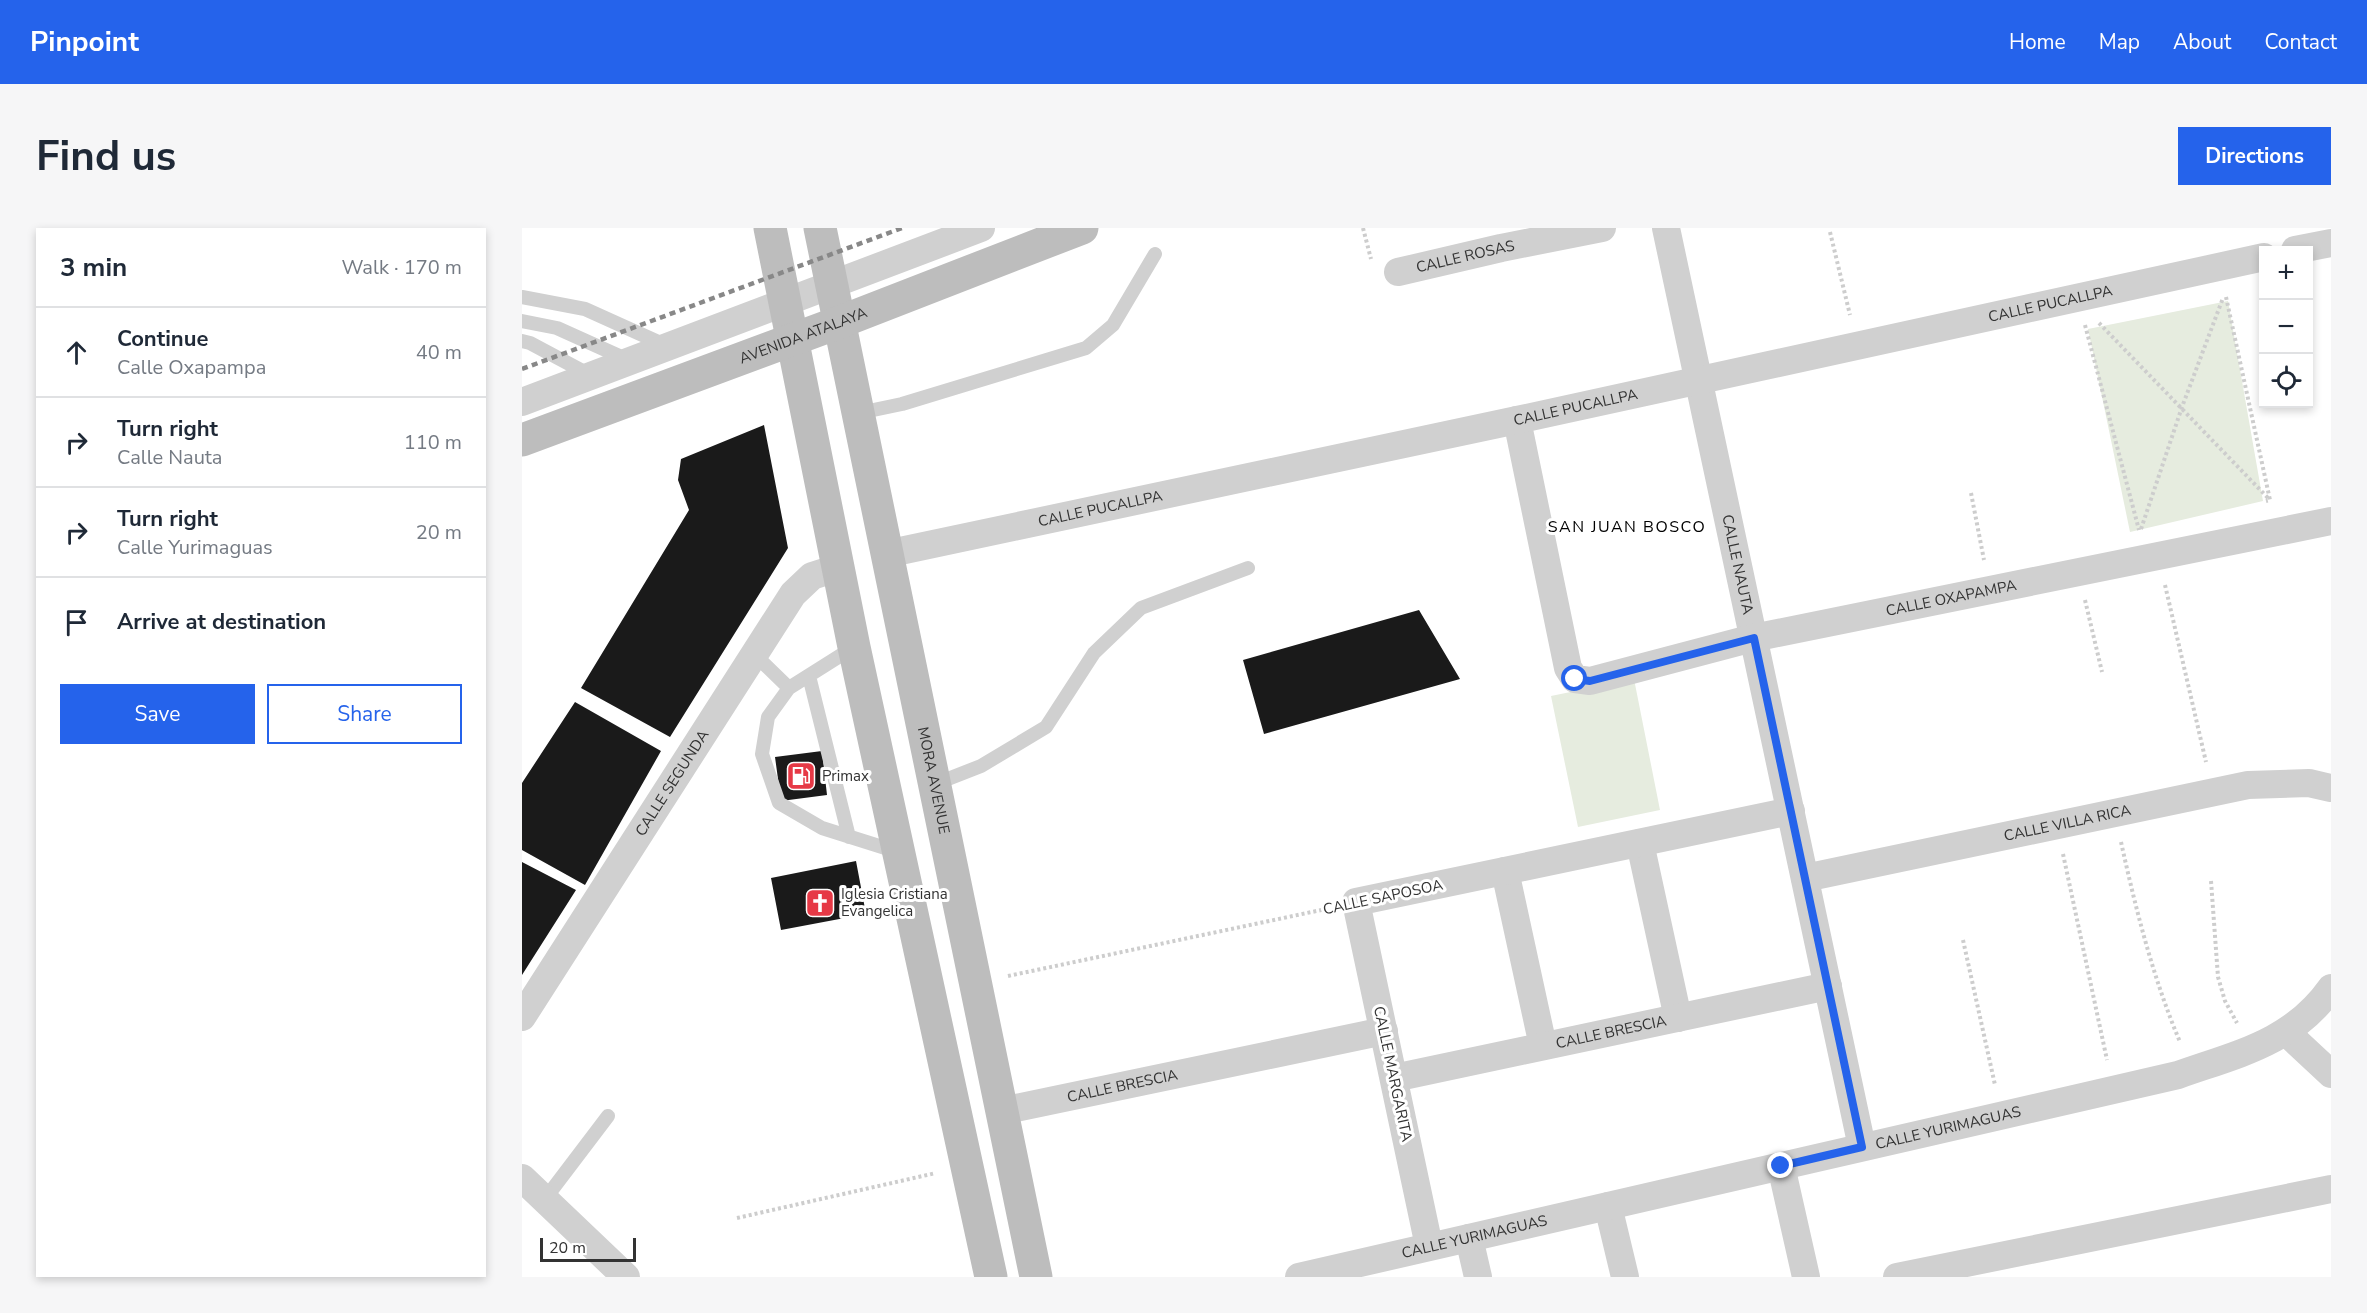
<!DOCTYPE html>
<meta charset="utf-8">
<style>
body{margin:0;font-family:"Nunito Sans",sans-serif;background:#f6f6f7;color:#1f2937}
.controls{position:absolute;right:18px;top:18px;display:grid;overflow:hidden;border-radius:0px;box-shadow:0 3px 9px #0003}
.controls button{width:54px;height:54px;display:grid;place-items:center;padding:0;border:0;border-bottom:2px solid #e0e1e3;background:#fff;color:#1f2937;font:30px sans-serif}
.scale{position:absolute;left:18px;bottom:15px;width:96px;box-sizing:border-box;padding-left:6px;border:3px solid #333;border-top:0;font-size:16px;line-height:21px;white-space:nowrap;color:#333;-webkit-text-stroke:4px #fff;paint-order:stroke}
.stop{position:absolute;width:18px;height:18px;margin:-14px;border:4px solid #2563eb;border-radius:50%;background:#fff}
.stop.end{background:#2563eb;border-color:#fff;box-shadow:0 2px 6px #0008}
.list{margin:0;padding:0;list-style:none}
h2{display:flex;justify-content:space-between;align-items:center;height:78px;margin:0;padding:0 24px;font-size:26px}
h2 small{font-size:20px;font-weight:400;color:#747a83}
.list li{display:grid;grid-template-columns:39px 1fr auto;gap:18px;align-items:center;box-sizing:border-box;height:90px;padding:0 24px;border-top:2px solid #e0e1e3}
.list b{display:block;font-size:22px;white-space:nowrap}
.list p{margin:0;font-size:20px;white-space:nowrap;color:#747a83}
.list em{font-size:20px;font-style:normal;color:#747a83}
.actions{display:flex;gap:12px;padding:18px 24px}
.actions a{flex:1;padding:14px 0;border:2px solid #2563eb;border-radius:0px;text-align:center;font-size:21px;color:#2563eb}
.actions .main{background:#2563eb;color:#fff}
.icon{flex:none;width:33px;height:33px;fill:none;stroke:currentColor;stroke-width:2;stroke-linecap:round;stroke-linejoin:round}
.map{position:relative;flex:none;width:1809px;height:1049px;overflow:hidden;border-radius:0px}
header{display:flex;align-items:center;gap:36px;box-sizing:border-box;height:84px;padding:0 30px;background:#2563eb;color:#fff}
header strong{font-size:28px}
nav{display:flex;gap:33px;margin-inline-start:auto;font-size:21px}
.intro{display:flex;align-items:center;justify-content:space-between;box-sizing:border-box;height:144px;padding:0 36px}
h1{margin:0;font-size:42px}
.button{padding:15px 27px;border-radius:0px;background:#2563eb;color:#fff;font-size:21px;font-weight:700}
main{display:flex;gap:36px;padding:0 36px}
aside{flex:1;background:#fff;border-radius:0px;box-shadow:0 3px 9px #0003}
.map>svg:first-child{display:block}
</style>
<header>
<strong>Pinpoint</strong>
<nav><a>Home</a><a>Map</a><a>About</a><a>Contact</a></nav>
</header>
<div class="intro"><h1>Find us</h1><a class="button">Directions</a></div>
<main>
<aside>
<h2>3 min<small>Walk · 170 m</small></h2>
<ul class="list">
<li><svg class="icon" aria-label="ahead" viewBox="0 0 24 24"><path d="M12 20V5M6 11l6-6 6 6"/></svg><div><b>Continue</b><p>Calle Oxapampa</p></div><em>40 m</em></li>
<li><svg class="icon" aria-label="right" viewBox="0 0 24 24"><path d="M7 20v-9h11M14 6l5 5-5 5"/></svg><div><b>Turn right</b><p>Calle Nauta</p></div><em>110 m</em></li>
<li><svg class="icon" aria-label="right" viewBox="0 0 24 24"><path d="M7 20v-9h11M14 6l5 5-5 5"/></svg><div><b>Turn right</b><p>Calle Yurimaguas</p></div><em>20 m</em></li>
<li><svg class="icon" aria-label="arrive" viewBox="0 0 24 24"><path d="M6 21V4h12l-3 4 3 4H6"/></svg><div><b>Arrive at destination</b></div></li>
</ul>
<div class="actions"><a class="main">Save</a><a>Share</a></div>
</aside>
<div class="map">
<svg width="1809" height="1049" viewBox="0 0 1809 1049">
<rect width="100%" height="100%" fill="#fff"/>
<path fill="#e6ecdf" d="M 1706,73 L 1741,273 L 1608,304 L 1566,101 Z
M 1112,451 L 1138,582 L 1056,599 L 1029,468 Z"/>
<path fill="#1a1a1a" d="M 242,197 L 266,320 L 148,509 L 59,460 L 167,282 L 156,252 L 159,231 Z
M 897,382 L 938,451 L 742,506 L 721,432 Z
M 53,474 L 139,523 L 63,657 L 0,622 L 0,555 Z
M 300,523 L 305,567 L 259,573 L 253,529 Z
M 334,633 L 344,686 L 259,702 L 249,650 Z
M 0,634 L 54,662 L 0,747 Z"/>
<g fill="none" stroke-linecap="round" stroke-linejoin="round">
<path stroke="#cdcdcd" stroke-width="4" stroke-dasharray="3 3" stroke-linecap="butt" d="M 841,0 L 849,31
M 1308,4 L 1328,87
M 1704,69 L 1748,272 L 1744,273
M 1577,95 L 1747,271
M 1563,97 L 1617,302
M 1449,265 L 1462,332
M 1619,301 L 1660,179 L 1701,70
M 1643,357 L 1684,534
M 1563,372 L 1580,444
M 1599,614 C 1614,682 1631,750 1658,814
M 1541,626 L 1585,832
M 1689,653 L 1696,749 L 1703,773 L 1715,795
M 1441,712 L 1473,857
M 486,748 L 804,681
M 215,990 L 414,945"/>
<path stroke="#d0d0d0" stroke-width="14" d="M 0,69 L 63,81 L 145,118
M 0,93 L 35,100 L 106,132
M 0,113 L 8,115 L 68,147
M 337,185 L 380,176 L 564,120 L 591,97 L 633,26
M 332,419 L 267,460 L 246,489 L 240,526 L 257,575 L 300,600 L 376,624
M 232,426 L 267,460
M 287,448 L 327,609
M 413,556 L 459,538 L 524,499 L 572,425 L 619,380 L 726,340
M 23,971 L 86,888"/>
<g stroke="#d0d0d0" stroke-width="28">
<path id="s1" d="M 1144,0 L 1340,919"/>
<path d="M 1773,22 L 1809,15"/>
<path id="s2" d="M 876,44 L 979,20 L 1080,0"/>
<path d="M 0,174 L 459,0"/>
<path id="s3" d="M 995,192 L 1046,440 L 1053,451 L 1068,453 L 1231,410 L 1809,293"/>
<path id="s4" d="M 364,326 L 995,192 L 1742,29"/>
<path d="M 1118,615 L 1156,790"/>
<path d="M 983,643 L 1021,818"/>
<path id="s5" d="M 1283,650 L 1726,557 L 1787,555 L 1809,560"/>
<path id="s6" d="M 0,789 L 271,366 L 290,348 L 315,340"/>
<path d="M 1764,804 L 1809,846"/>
<path id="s7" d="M 872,850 L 1306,758"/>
<path id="s8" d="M 480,883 L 862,803"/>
<path d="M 1259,938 L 1284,1049"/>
<path d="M 0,950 L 104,1049"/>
<path d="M 1086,978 L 1103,1049"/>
<path d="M 947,1010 L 956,1049"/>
<path d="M 907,1018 L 834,674 L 1269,583"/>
<path id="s9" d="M 777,1049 L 1656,847 C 1715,826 1770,815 1809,760"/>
<path d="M 1375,1049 L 1809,961"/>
</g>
<g stroke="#bdbdbd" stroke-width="33">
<path d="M 248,0 L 332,419 L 469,1049"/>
<path id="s10" d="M 298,0 L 514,1049"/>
<path id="s11" d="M 0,212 L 318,94 L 560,0"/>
</g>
<path stroke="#888" stroke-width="4.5" stroke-dasharray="6 4.5" stroke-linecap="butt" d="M 0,141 L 380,0"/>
</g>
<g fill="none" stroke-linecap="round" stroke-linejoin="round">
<path stroke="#2563eb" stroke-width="8" d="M 1053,451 L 1068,453 L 1232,410 L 1340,919 L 1259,938"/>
</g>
<defs>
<g id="fuel-square" transform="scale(1.5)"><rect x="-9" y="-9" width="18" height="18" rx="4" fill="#e63946" stroke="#fff"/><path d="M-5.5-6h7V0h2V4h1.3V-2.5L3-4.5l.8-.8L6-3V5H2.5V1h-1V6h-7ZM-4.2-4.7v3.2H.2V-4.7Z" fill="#fff"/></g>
<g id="church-square" transform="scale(1.5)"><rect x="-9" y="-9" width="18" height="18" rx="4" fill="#e63946" stroke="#fff"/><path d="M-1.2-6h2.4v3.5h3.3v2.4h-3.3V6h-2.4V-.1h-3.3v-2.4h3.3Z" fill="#fff"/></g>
</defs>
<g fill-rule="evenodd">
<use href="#fuel-square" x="279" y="548"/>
<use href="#church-square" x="298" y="675"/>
</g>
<g text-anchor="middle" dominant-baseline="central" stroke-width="6" stroke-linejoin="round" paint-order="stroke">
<g font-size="15" fill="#333" stroke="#fff">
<text stroke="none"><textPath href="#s2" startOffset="69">CALLE ROSAS</textPath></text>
<text stroke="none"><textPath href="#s4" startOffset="1191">CALLE PUCALLPA</textPath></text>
<text stroke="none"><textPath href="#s11" startOffset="300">AVENIDA ATALAYA</textPath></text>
<text stroke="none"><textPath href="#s4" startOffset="705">CALLE PUCALLPA</textPath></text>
<text stroke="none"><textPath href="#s4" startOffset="219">CALLE PUCALLPA</textPath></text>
<text stroke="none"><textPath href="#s1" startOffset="344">CALLE NAUTA</textPath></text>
<text stroke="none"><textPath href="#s3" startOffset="652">CALLE OXAPAMPA</textPath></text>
<text stroke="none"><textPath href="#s10" startOffset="564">MORA AVENUE</textPath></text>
<text stroke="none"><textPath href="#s6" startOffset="278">CALLE SEGUNDA</textPath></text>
<text stroke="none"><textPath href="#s5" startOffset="268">CALLE VILLA RICA</textPath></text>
<text transform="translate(861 669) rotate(-12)">CALLE SAPOSOA</text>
<text stroke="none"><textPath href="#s7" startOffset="222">CALLE BRESCIA</textPath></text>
<text transform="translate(871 846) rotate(78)">CALLE MARGARITA</text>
<text stroke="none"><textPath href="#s8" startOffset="123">CALLE BRESCIA</textPath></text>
<text stroke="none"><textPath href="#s9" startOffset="666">CALLE YURIMAGUAS</textPath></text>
<text stroke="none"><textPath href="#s9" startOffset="180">CALLE YURIMAGUAS</textPath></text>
</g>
<g font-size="15" fill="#333" stroke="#fff" text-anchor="start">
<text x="300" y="548">Primax</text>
<text x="319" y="666">Iglesia Cristiana<tspan x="319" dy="17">Evangelica</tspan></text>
</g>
<g font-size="16" letter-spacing="1.5" fill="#000" stroke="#fff">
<text x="1105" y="299">SAN JUAN BOSCO</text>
</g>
</g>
</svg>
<div class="controls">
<button>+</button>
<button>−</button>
<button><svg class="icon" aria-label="locate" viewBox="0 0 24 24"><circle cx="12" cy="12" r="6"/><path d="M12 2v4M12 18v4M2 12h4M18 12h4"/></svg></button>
</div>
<div class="scale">20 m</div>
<div class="stop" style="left:1053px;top:451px"></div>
<div class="stop end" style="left:1259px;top:938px"></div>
</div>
</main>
